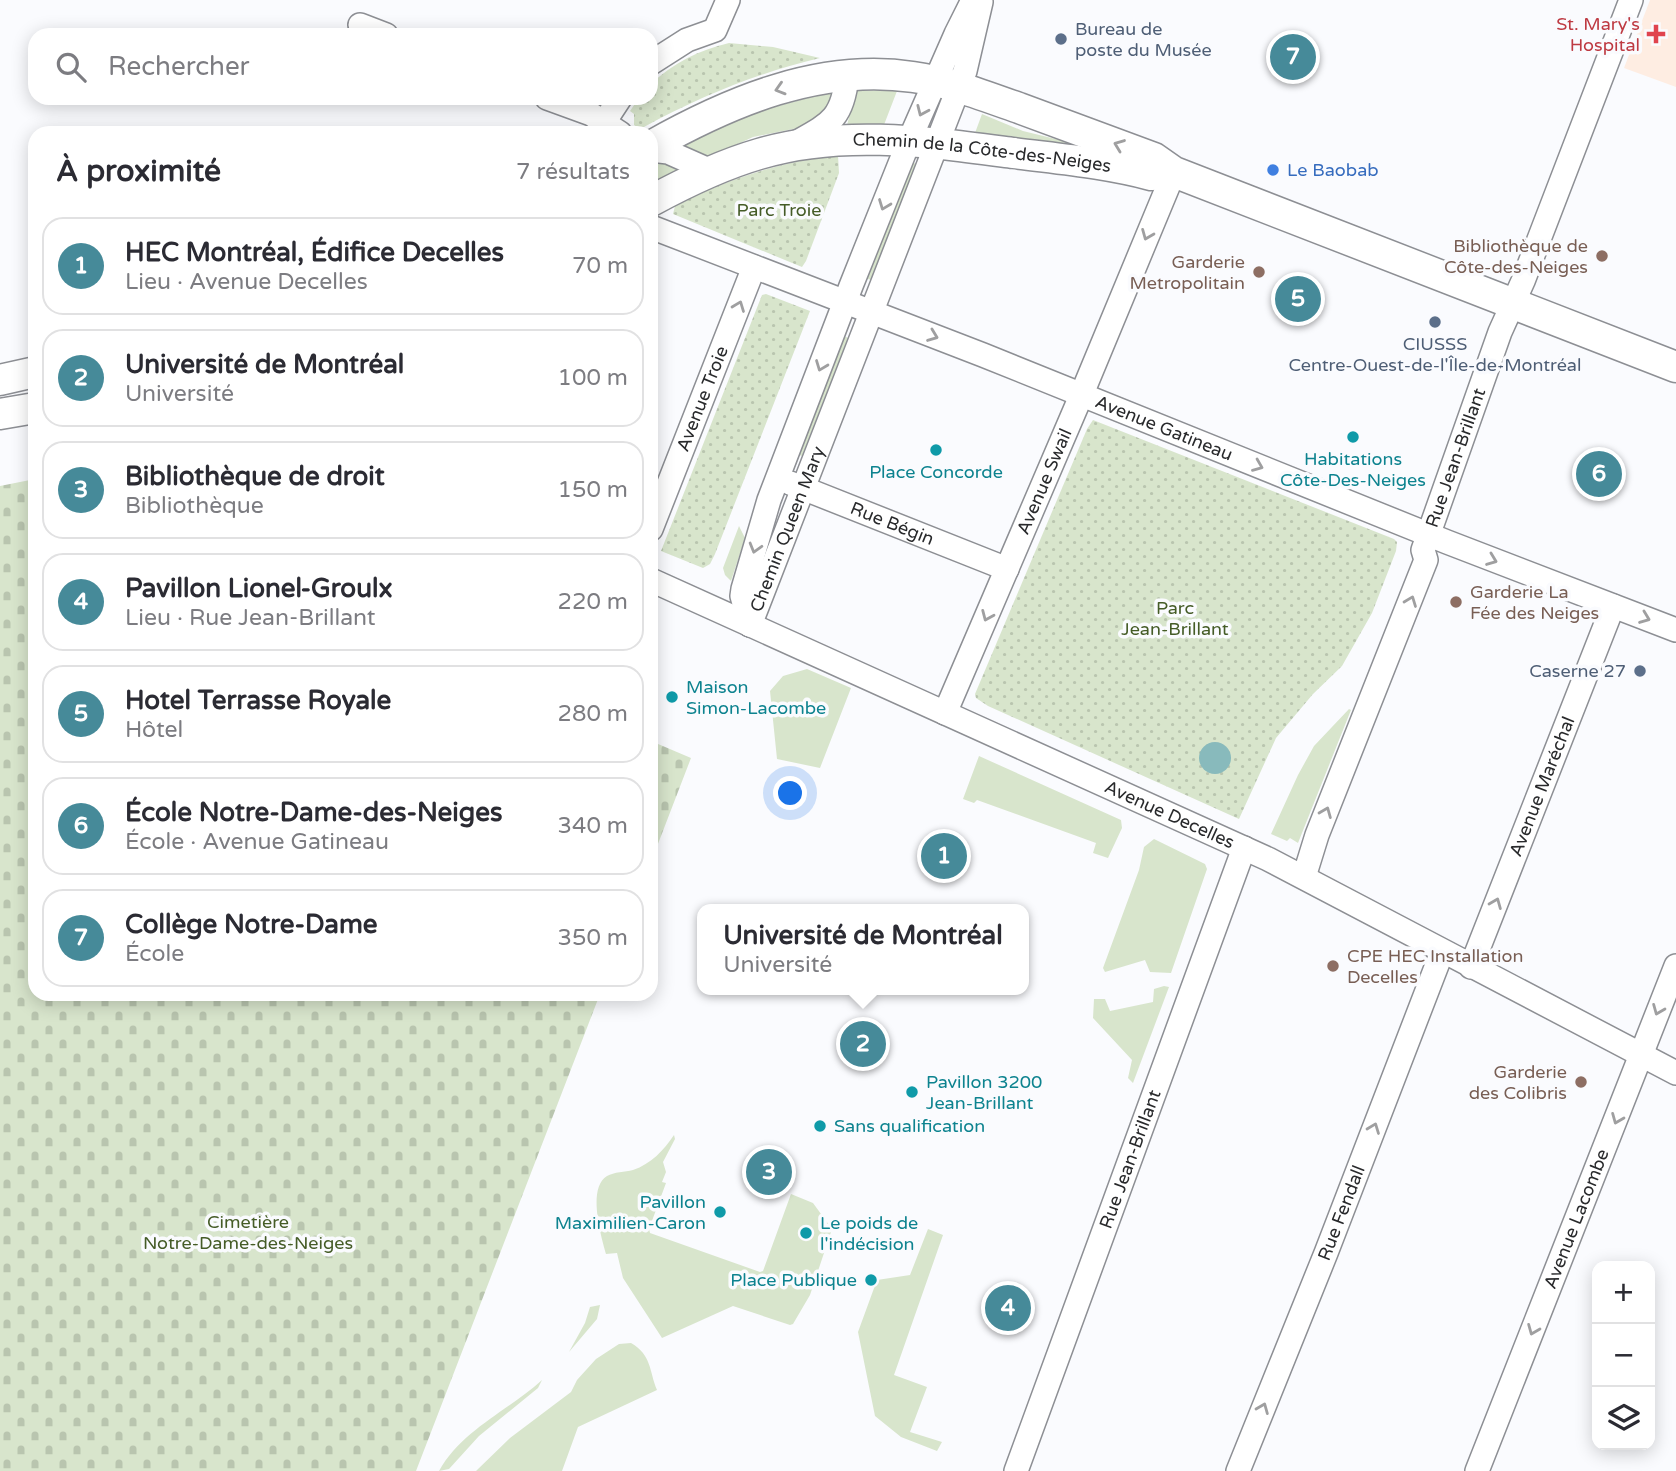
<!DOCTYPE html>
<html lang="fr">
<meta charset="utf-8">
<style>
body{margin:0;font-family:"Varela Round",sans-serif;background:#f7f7f7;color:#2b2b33}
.controls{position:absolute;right:21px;bottom:21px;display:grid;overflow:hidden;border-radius:14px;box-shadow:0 4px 18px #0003}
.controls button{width:63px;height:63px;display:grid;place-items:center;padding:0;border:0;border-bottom:2px solid #e1e1e2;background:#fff;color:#2b2b33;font:35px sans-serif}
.you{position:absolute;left:791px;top:794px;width:24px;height:24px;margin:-18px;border:5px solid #fff;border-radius:50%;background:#1a73e8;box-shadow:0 0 0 10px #1a73e833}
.badge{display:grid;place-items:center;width:46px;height:46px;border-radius:50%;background:#468a99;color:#fff;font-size:23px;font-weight:700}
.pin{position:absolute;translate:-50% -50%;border:4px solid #fff;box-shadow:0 2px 7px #0006}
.popup{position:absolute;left:697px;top:904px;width:332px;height:91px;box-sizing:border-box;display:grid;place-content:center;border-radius:14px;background:#fff;filter:drop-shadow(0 2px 5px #0005);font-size:23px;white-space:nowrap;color:#7c7c81}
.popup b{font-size:26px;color:#2b2b33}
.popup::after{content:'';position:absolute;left:50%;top:100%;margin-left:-14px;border:14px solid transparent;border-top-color:#fff}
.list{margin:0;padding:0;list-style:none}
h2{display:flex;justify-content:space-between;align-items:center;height:91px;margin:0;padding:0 28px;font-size:30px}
h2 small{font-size:23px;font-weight:400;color:#7c7c81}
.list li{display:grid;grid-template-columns:46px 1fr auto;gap:21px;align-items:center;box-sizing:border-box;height:98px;margin:0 14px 14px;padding:0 14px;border:2px solid #e1e1e2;border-radius:21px}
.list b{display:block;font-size:26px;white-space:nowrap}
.list p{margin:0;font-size:23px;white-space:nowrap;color:#7c7c81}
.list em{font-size:23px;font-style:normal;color:#7c7c81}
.icon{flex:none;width:38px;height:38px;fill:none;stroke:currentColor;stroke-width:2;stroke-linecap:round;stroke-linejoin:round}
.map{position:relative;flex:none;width:1676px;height:1471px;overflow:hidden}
.search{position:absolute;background:#fff;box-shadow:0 4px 18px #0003;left:28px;top:28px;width:630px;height:77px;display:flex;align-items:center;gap:18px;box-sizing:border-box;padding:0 24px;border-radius:21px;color:#7c7c81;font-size:26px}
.panel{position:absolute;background:#fff;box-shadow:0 4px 18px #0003;left:28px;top:126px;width:630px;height:875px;border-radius:21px}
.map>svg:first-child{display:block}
</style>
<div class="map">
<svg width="1676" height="1471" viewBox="0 0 1676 1471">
<defs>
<pattern id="cemetery-stones" width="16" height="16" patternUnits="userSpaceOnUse" patternTransform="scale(1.75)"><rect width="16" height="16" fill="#d8e5cc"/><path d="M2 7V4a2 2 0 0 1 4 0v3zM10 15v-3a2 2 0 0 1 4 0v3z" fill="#b9c5af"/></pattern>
<pattern id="park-dots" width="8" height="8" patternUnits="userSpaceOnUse" patternTransform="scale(1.75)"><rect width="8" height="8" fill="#d8e5cc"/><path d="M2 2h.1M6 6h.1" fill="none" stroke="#b9c5af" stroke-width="1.8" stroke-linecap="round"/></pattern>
</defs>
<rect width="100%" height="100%" fill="#fafbfe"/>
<path fill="#feede2" d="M 1650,0 L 1676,0 L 1676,87 L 1624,68 Z"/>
<path fill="#d8e5cc" d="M 884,90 L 897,91 L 882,130 L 847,125 L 856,91 Z
M 827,93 L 831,93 L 833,96 L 825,119 L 818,124 L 753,137 L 710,157 L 685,148 L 686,144 L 744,115 Z
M 982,114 L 1023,131 L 1088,147 L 1088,151 L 975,133 Z
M 658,159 L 684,170 L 651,188 L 651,163 Z
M 910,161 L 916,164 L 871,280 L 865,278 Z
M 842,335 L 848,338 L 802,456 L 796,454 Z
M 739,526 L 745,538 L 731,581 L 725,575 L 723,568 Z
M 807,669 L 851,688 L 820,768 L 777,759 L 770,691 L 783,676 Z
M 1349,709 L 1351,710 L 1298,843 L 1290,838 L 1287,841 L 1271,834 L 1298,775 L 1314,746 Z
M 979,756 L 1121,820 L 1122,828 L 1108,858 L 1093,853 L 1096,843 L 977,800 L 974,803 L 963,799 Z
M 1154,839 L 1205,864 L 1207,869 L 1171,973 L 1150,972 L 1145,960 L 1105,972 L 1103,968 L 1139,870 L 1144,847 Z
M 1164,986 L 1169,987 L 1133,1083 L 1128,1078 L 1132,1060 L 1093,1018 L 1094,999 L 1105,999 L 1110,1011 L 1153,1002 L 1154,989 Z
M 674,1135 L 675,1139 L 663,1162 L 666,1172 L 662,1182 L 666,1183 L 649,1229 L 650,1233 L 760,1272 L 763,1271 L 791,1194 L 813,1203 L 832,1229 L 810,1295 L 793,1324 L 790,1325 L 733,1306 L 662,1338 L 623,1278 L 617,1253 L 606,1254 C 601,1236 587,1188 607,1176 C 614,1172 625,1172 633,1170 C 651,1164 664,1150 674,1135 Z
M 928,1229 L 943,1235 L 894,1375 L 927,1387 L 910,1432 L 942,1442 L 937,1451 L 901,1437 L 875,1416 L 858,1332 L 877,1280 L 910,1275 Z
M 600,1305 L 597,1319 L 569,1352 L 585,1323 L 590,1307 Z
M 631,1343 C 652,1355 649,1371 657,1390 L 578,1427 L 562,1471 L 476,1471 L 510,1438 L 571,1392 L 577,1380 L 596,1359 L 619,1344 Z
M 542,1380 L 538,1388 L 479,1436 L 449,1469 L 439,1471 C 462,1430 509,1410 542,1380 Z"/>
<path fill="url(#cemetery-stones)" d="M 35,479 L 35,994 L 600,994 L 416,1471 L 0,1471 L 0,486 Z
M 651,741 L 691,758 L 651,862 Z"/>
<path fill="url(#park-dots)" d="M 729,43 L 773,47 L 820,58 C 757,73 701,96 644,127 L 637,127 L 634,125 L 634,114 L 630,111 L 639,98 L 651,98 L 651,84 C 673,63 699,50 729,43 Z
M 838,155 L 839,173 L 806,261 L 802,267 L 673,214 L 675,206 C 727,179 779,162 838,155 Z
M 766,294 L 810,311 L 715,554 L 710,564 L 703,568 L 661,551 L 762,295 Z
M 1093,420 L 1394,539 L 1397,542 L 1396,551 L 1372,613 L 1342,666 L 1313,694 L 1276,738 L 1239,819 L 988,706 L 976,698 L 975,694 L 1087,429 Z"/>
<path fill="#88babc" d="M1199 758a16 16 0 1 1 32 0a16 16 0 1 1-32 0Z"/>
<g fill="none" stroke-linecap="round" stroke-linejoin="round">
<g stroke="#8d8f94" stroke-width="26">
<g id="minor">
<path d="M 360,25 L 386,35"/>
<path d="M 651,63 L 687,40 L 715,30 L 728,0"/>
<path d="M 547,98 L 591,114 L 620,133"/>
<path d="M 597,133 L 620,98"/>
<path d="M 799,141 C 832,123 843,116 847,76"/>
<path d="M 651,150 L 668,152 L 711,171"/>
<path id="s1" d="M 651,227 L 983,355 L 1447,542 L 1676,630"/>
<path id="s2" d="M 790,483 L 1007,569"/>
<path id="s3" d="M 651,529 L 754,267"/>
<path id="s4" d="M 651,580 L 1268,859 L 1676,1073"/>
<path d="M 750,625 L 742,596 L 743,589 L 769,500 L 851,286 L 909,141 L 956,34 L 973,0"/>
<path id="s5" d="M 750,625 L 965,71 L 981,2"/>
<path id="s6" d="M 945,713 L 1081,396 L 1174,172"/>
<path id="s7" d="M 1304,877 L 1317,835 L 1426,560 L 1423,550 L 1500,332 L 1523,281 L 1631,0"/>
<path id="s8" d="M 1471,967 L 1613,606"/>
<path id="s9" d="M 1016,1471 L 1244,848"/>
<path id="s10" d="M 1238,1471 L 1326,1253 L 1442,952"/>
<path id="s11" d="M 1477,1471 L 1676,966"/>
</g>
</g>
<g stroke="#8d8f94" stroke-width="33">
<g id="major">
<path d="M 651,146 C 729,102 820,63 913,77 C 950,82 984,96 1019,108 C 1064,125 1109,141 1154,158 L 1174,172 L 1676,367"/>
<path id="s12" d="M 651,201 C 686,182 721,165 759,154 C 842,129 929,142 1014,153 C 1060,159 1106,163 1151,175 L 1159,174"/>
<path d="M 0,380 L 35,372"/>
<path d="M 0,414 L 35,408"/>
</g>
</g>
<use href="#minor" stroke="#fff" stroke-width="23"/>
<use href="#major" stroke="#fff" stroke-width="30"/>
</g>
<defs><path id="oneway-chevron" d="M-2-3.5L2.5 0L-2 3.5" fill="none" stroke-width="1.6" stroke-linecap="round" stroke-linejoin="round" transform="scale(1.75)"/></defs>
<g stroke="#9f9fa0">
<use href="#oneway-chevron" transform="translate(780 89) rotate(163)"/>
<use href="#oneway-chevron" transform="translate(922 111) rotate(114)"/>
<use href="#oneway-chevron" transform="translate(1119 145) rotate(-159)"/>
<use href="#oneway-chevron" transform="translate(884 205) rotate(111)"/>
<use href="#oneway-chevron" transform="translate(1147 235) rotate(112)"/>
<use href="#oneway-chevron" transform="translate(739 306) rotate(-69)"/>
<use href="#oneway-chevron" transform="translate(933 336) rotate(21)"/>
<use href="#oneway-chevron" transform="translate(821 366) rotate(111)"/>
<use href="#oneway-chevron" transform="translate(1258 466) rotate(22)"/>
<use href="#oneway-chevron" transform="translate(755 548) rotate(106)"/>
<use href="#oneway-chevron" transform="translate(1492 560) rotate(21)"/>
<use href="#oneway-chevron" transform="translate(1411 601) rotate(-69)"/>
<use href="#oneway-chevron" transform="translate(987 616) rotate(113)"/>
<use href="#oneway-chevron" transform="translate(1645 618) rotate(21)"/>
<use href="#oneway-chevron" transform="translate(1326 812) rotate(-68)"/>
<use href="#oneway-chevron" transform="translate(1496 903) rotate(-68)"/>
<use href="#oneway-chevron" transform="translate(1658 1010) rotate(112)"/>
<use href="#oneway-chevron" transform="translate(1617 1119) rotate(112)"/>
<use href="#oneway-chevron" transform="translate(1374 1128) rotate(-69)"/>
<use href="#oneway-chevron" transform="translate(1533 1330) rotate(112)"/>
<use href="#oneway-chevron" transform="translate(1263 1408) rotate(-68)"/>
</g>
<path fill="#e0444e" stroke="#fafbfe" stroke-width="2.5" d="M1652.5 23.5h7v7h7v7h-7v7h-7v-7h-7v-7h7z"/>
<g fill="#5c6f8a" stroke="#fafbfe" stroke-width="2.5">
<circle cx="1061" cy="39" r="7"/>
<circle cx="1435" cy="322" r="7"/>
<circle cx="1640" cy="671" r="7"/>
</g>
<circle fill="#3f7fe0" stroke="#fafbfe" stroke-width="2.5" cx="1273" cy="170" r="7"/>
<g fill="#8d6e63" stroke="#fafbfe" stroke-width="2.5">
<circle cx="1602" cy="256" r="7"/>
<circle cx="1259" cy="272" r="7"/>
<circle cx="1456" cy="602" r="7"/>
<circle cx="1333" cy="966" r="7"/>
<circle cx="1581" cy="1082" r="7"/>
</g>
<g fill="#0f9aa8" stroke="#fafbfe" stroke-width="2.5">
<circle cx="1353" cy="437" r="7"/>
<circle cx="936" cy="450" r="7"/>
<circle cx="672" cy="697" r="7"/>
<circle cx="912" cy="1092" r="7"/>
<circle cx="820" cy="1126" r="7"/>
<circle cx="720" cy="1212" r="7"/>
<circle cx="806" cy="1233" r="7"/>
<circle cx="871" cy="1280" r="7"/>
</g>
<g text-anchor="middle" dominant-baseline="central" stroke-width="7" stroke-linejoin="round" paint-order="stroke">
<g font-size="18" fill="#be3a42" stroke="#fafbfe" text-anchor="end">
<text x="1640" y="24">St. Mary's<tspan x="1640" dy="21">Hospital</tspan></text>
</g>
<g font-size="18" fill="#4e5e75" stroke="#fafbfe" text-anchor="start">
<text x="1075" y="29">Bureau de<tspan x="1075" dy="21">poste du Musée</tspan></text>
<text x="1435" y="344" text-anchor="middle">CIUSSS<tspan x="1435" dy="21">Centre-Ouest-de-l'Île-de-Montréal</tspan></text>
<text x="1626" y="671" text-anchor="end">Caserne 27</text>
</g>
<g font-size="18" fill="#292a2c" stroke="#fafbfe">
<text stroke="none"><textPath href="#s12" startOffset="343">Chemin de la Côte-des-Neiges</textPath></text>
<text stroke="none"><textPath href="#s3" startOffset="140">Avenue Troie</textPath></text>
<text stroke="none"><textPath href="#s1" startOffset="551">Avenue Gatineau</textPath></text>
<text stroke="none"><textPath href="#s7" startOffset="448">Rue Jean-Brillant</textPath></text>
<text stroke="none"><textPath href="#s6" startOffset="252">Avenue Swail</textPath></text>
<text stroke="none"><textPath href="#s2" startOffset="110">Rue Bégin</textPath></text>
<text stroke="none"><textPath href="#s5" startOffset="103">Chemin Queen Mary</textPath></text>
<text stroke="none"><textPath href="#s8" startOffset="194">Avenue Maréchal</textPath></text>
<text stroke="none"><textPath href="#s4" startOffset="569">Avenue Decelles</textPath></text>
<text stroke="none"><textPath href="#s9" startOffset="332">Rue Jean-Brillant</textPath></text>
<text stroke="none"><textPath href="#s10" startOffset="278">Rue Fendall</textPath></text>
<text stroke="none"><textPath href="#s11" startOffset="271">Avenue Lacombe</textPath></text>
</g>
<g font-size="18" fill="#366cbe" stroke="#fafbfe" text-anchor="start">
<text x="1287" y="170">Le Baobab</text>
</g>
<g font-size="18" fill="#455c27" stroke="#fafbfe">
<text x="779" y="210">Parc Troie</text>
<text x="1175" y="608">Parc<tspan x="1175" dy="21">Jean-Brillant</tspan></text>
<text x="248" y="1222">Cimetière<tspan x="248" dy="21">Notre-Dame-des-Neiges</tspan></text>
</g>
<g font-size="18" fill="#785e54" stroke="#fafbfe" text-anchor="end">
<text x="1588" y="246">Bibliothèque de<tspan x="1588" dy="21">Côte-des-Neiges</tspan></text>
<text x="1245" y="262">Garderie<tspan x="1245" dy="21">Metropolitain</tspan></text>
<text x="1470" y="592" text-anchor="start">Garderie La<tspan x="1470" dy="21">Fée des Neiges</tspan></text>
<text x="1347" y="956" text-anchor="start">CPE HEC Installation<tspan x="1347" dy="21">Decelles</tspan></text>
<text x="1567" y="1072">Garderie<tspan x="1567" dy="21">des Colibris</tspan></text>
</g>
<g font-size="18" fill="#0d838f" stroke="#fafbfe" text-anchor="start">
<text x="1353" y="459" text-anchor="middle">Habitations<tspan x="1353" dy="21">Côte-Des-Neiges</tspan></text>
<text x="936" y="472" text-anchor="middle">Place Concorde</text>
<text x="686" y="687">Maison<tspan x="686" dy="21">Simon-Lacombe</tspan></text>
<text x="926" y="1082">Pavillon 3200<tspan x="926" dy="21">Jean-Brillant</tspan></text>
<text x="834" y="1126">Sans qualification</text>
<text x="706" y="1202" text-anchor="end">Pavillon<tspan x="706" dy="21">Maximilien-Caron</tspan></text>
<text x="820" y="1223">Le poids de<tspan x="820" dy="21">l'indécision</tspan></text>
<text x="857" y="1280" text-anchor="end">Place Publique</text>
</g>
</g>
</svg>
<div class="controls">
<button>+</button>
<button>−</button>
<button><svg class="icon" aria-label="layers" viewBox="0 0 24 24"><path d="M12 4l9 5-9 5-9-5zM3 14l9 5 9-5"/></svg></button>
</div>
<div class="you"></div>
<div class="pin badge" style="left:944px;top:856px">1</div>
<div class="pin badge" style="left:863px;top:1044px">2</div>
<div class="popup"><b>Université de Montréal</b>Université</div>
<div class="pin badge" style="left:769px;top:1172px">3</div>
<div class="pin badge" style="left:1008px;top:1308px">4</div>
<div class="pin badge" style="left:1298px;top:299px">5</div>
<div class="pin badge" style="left:1599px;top:474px">6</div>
<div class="pin badge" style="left:1293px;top:57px">7</div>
<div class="search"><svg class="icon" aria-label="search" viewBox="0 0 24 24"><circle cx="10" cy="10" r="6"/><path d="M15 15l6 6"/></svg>Rechercher</div>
<section class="panel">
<h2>À proximité<small>7 résultats</small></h2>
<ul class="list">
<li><span class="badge">1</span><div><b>HEC Montréal, Édifice Decelles</b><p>Lieu · Avenue Decelles</p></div><em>70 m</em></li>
<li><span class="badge">2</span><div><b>Université de Montréal</b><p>Université</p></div><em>100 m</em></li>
<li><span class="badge">3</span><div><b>Bibliothèque de droit</b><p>Bibliothèque</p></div><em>150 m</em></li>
<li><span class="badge">4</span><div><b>Pavillon Lionel-Groulx</b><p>Lieu · Rue Jean-Brillant</p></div><em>220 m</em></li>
<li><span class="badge">5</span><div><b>Hotel Terrasse Royale</b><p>Hôtel</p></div><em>280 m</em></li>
<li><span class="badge">6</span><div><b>École Notre-Dame-des-Neiges</b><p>École · Avenue Gatineau</p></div><em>340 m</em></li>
<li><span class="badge">7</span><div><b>Collège Notre-Dame</b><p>École</p></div><em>350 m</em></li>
</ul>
</section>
</div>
